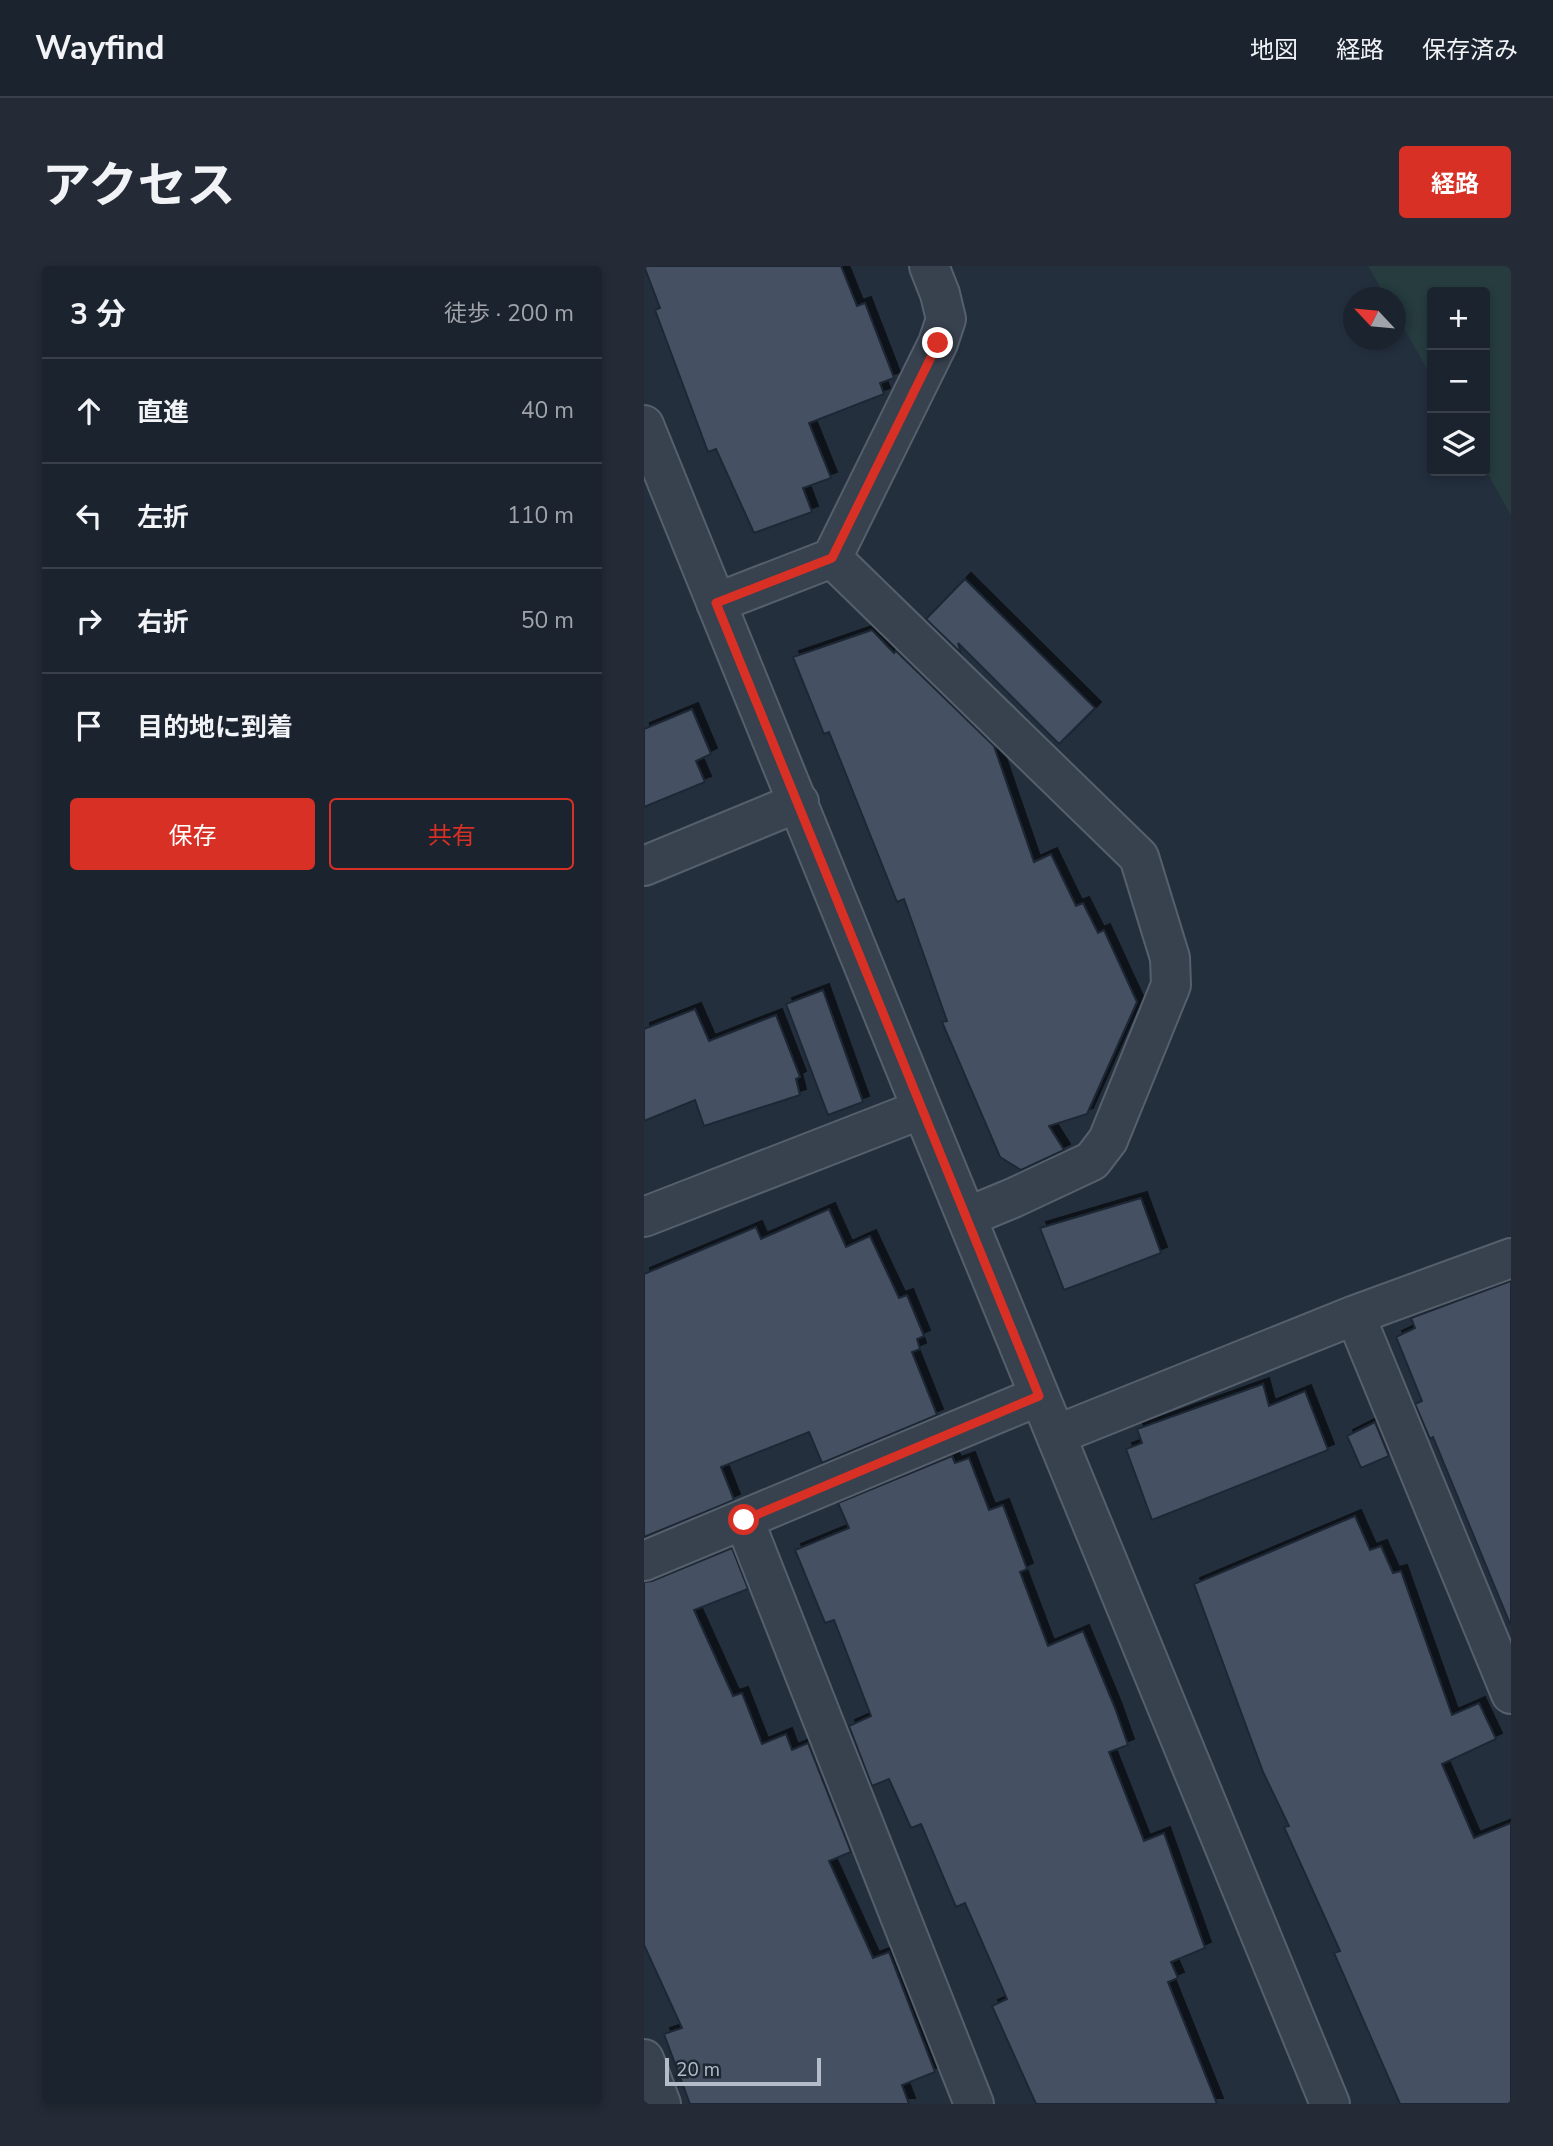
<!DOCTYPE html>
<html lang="ja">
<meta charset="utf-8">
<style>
body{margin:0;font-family:"Nunito Sans","Noto Sans JP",sans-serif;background:#242b36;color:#f1f3f6}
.controls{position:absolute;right:21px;top:21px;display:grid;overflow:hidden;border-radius:7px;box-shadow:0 4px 10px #0003}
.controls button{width:63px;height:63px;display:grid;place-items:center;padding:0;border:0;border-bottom:2px solid #39404a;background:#1b232e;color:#f1f3f6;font:35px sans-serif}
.compass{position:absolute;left:699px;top:21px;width:63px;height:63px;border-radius:50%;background:#1b232e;box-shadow:0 4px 10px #0003;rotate:296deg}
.scale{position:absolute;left:21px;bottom:18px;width:156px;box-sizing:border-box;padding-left:7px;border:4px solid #b4bcc9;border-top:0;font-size:19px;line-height:24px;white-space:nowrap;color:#b4bcc9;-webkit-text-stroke:5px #1d2633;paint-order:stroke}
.stop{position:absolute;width:21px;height:21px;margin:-16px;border:5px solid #d93025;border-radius:50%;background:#fff}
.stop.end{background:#d93025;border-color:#fff;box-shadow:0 2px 7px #0008}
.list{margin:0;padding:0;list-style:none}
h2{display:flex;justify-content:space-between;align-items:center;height:91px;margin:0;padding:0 28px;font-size:30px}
h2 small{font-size:23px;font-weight:400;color:#a0a4aa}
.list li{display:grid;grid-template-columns:46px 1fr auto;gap:21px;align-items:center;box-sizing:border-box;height:105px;padding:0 28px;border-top:2px solid #39404a}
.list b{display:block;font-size:26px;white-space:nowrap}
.list em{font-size:23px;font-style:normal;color:#a0a4aa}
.actions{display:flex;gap:14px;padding:21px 28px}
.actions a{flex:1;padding:16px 0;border:2px solid #d93025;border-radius:7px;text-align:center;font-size:24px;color:#d93025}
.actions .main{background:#d93025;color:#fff}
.icon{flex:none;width:38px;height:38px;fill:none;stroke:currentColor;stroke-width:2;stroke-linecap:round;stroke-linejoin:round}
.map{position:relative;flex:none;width:867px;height:1838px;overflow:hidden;border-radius:7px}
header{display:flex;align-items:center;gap:42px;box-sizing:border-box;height:98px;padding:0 35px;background:#1b232e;border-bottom:2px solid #39404a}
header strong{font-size:33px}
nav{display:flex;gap:38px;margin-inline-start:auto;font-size:24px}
.intro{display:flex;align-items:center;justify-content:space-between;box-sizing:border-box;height:168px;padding:0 42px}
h1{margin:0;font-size:49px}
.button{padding:18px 32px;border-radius:7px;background:#d93025;color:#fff;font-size:24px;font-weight:700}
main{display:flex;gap:42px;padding:0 42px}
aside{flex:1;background:#1b232e;border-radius:7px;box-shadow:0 4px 10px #0003}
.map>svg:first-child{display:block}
</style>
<header>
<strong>Wayfind</strong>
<nav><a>地図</a><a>経路</a><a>保存済み</a></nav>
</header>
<div class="intro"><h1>アクセス</h1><a class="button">経路</a></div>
<main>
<aside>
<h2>3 分<small>徒歩 · 200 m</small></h2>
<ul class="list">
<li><svg class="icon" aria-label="ahead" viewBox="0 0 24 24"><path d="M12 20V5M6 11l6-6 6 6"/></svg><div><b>直進</b></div><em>40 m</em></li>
<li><svg class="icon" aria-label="left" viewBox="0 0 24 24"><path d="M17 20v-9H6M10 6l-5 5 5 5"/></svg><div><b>左折</b></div><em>110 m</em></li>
<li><svg class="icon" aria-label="right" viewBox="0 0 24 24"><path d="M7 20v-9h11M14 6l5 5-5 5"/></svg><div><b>右折</b></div><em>50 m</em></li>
<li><svg class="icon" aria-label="arrive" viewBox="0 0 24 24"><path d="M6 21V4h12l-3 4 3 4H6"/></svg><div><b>目的地に到着</b></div></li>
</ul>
<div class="actions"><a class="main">保存</a><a>共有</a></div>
</aside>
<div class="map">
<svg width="867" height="1838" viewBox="0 0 867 1838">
<defs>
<filter id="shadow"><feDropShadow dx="6" dy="-6" stdDeviation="0" flood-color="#0009"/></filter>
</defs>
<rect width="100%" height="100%" fill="#242f3e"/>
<path fill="#263c3f" d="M 724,0 L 867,0 L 867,249 L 841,203 L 841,26 L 788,26 L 788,112 L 752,48 L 752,32 L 742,31 Z"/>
<path fill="#455162" stroke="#1f2835" stroke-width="2" filter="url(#shadow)" d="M 0,0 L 197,0 L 213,40 L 221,37 L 250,112 L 236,117 L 240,128 L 165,157 L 187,212 L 159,222 L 168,246 L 110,267 L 72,183 L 64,186 L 11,44 L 16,42 Z
M 321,313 L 451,442 L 415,478 L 314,377 L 317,387 L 282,353 Z
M 228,364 L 250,387 L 252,385 L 350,480 L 390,596 L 407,588 L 432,640 L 439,637 L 454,667 L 460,664 L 493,736 L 443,848 L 405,860 L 420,884 L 377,904 L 356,891 L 298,756 L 303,755 L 260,633 L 253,636 L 185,466 L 180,468 L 149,391 Z
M 48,443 L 67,488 L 52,495 L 61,516 L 0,541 L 0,463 Z
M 179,724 L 219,836 L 184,849 L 142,738 Z
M 51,743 L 65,775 L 132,749 L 156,811 L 152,813 L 156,829 L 60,860 L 51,834 L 0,855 L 0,763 Z
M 497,932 L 517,987 L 420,1024 L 396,962 Z
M 185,943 L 202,981 L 226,970 L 255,1032 L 263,1029 L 280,1070 L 273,1073 L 276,1083 L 268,1086 L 293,1149 L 178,1197 L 165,1166 L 77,1201 L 90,1234 L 0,1271 L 0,1008 L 112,961 L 117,973 Z
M 867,1015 L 867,1358 L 866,1358 L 789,1171 L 786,1173 L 771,1138 L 778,1135 L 752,1071 L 771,1062 L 767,1052 Z
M 619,1118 L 625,1140 L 661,1125 L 684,1184 L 508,1254 L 482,1183 L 498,1177 L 493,1163 Z
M 731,1156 L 745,1190 L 717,1202 L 703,1170 Z
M 308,1190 L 311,1197 L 325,1192 L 345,1244 L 359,1239 L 383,1303 L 376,1306 L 404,1380 L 439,1365 L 471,1442 L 484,1479 L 465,1486 L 500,1575 L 520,1567 L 561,1682 L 527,1696 L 534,1712 L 524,1716 L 573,1838 L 392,1838 L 348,1740 L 363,1733 L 321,1637 L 312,1641 L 277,1558 L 267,1562 L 245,1513 L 228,1520 L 205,1460 L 227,1450 L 190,1354 L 181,1357 L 151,1284 L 205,1262 L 194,1237 Z
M 711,1250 L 726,1284 L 737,1280 L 749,1307 L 757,1305 L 808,1449 L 835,1437 L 852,1473 L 798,1498 L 830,1572 L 867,1557 L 867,1838 L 756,1838 L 690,1687 L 696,1685 L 640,1561 L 645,1560 L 619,1506 L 550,1318 Z
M 88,1282 L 104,1323 L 50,1344 L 89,1430 L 98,1427 L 118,1478 L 142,1468 L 148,1484 L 164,1477 L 207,1586 L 185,1595 L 229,1692 L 245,1686 L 291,1806 L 258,1819 L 265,1838 L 46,1838 L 20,1768 L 38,1762 L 0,1679 L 0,1316 L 8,1315 Z"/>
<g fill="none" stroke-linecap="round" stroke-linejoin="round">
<g stroke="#565f6c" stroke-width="42">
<path id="minor" d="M 0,159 L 278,843 L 686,1838
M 188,292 L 495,591 L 526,692 L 527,719 L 464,874 L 448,895 L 369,932 L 323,951
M 72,337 L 188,292 L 294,77 L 302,53 L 296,28 L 285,0
M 0,600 L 155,536
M 0,951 L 278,843
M 711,1049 L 867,1428
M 412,1169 L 711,1049 L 867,992
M 100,1254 L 330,1838
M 0,1295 L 395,1130
M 0,1793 L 17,1838"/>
</g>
<use href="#minor" stroke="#38414e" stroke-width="38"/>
</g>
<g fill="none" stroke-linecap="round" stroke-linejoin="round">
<path stroke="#d93025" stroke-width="9" d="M 100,1254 L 395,1130 L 72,337 L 188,292 L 294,77"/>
</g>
</svg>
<div class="controls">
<button>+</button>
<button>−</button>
<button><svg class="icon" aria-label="layers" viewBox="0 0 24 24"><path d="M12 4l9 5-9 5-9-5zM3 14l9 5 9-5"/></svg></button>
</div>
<svg class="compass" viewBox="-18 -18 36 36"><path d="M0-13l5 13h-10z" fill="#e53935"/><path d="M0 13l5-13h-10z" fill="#a0a4aa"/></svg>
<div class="scale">20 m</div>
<div class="stop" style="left:100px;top:1254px"></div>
<div class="stop end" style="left:294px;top:77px"></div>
</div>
</main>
